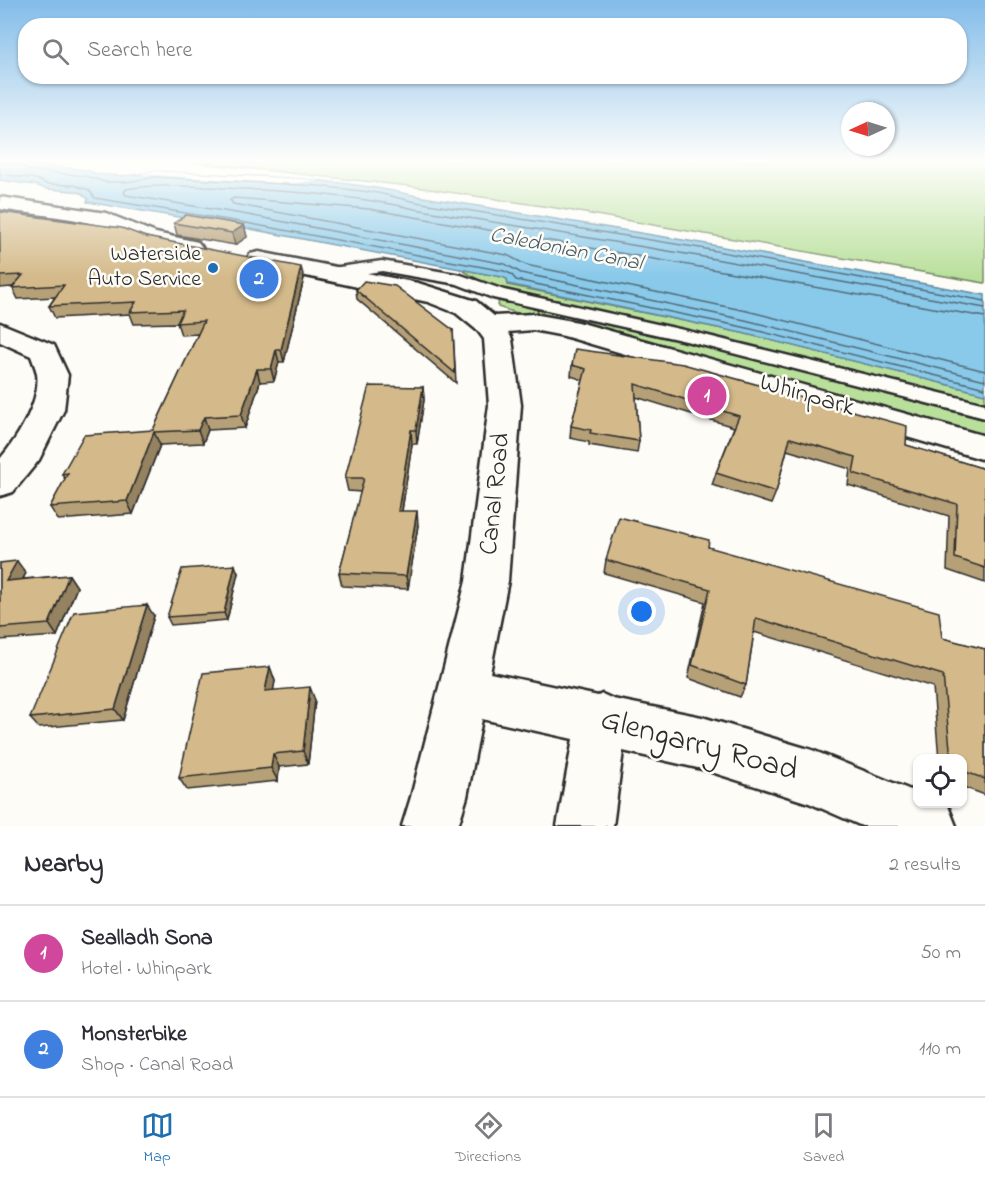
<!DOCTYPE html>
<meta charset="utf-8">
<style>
body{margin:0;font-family:"Indie Flower",sans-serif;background:#f7f7f7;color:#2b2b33}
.controls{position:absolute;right:18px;bottom:18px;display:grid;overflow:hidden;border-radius:12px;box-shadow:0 2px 4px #0004}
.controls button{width:54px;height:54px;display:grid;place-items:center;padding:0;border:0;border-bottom:2px solid #e1e1e2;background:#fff;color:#2b2b33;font:30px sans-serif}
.compass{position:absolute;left:841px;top:102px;width:54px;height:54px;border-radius:50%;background:#fff;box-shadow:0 2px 4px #0004;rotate:266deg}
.you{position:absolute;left:642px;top:612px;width:21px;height:21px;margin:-15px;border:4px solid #fff;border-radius:50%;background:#1a73e8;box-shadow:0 0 0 9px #1a73e833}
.badge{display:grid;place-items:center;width:39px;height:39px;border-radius:50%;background:#1f6fb2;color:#fff;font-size:20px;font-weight:700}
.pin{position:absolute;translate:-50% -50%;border:3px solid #fff;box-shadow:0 2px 6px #0006}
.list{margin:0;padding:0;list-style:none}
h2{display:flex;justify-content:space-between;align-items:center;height:78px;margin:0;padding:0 24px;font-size:26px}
h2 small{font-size:20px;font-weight:400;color:#7c7c81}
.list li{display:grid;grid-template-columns:39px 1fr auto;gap:18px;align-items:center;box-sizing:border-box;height:96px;padding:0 24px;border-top:2px solid #e1e1e2}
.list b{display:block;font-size:22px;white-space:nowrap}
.list p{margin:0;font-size:20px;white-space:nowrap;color:#7c7c81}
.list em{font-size:20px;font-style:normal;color:#7c7c81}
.icon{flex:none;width:33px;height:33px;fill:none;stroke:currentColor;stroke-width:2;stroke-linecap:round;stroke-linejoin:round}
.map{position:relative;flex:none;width:985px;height:826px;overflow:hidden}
.search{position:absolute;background:#fff;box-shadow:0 2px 4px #0004;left:18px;right:18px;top:18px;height:66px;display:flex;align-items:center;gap:15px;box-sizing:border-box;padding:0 21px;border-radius:24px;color:#7c7c81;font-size:22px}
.sheet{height:270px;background:#fff}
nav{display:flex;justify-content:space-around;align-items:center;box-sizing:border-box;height:84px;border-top:2px solid #e1e1e2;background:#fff;font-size:16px;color:#7c7c81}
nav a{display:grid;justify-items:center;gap:3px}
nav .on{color:#1f6fb2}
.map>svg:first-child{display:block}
</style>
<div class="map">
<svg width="985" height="826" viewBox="0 0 985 826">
<rect width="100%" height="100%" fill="#fdfcf7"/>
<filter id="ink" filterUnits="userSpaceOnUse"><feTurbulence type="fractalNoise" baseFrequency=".0167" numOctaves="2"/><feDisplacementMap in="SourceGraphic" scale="12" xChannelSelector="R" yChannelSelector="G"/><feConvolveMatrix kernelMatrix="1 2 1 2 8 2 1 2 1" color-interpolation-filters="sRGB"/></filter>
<g filter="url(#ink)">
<path fill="#b9e09b" stroke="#728663" stroke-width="1.5" d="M 181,161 L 985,161 L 985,283 L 556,208 L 409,186 Z
M 460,269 L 507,278 L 508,285 L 742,333 L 985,394 L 985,405 L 818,361 L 490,286 Z
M 499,297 L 652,333 L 985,420 L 985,443 L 507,310 L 498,307 Z"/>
<path fill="#89c9ea" stroke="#638a9e" stroke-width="1.5" d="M 0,161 L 87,170 L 93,172 L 92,173 C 112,177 133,177 153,171 C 242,176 331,176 417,196 L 701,243 L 985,295 L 985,394 L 742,333 L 508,284 L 507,279 L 502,277 L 245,228 L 87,202 L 88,199 L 81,193 L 73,191 L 47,189 L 35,185 L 0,180 Z"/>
<path fill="#fdfcf7" d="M 153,171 L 320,180 L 289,184 L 141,174 Z"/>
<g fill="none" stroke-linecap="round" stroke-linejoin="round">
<path stroke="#516a77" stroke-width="1.5" d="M 21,161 L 22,166 L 27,170 L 86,176 L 105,182 L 127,182 L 155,177 L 319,186 L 378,193 L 416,202 L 700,248 L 985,301
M 0,174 L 36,179 L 47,184 L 74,185 L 89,190 L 95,198 L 246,223 L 504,271 L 511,274 L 516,280 L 743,327 L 985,388
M 985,308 L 698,256 L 415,209 C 357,196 300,192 241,189 C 202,187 164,183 126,189 L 124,192 L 126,195 L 248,215 L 505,264 L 521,273 L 745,320 L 985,380
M 985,317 L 369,209 L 234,198 L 230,200 L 233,204 L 507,255 L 526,265 L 747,311 L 985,371"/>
<g stroke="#2b2b2b" stroke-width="5">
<path id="service" d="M 382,261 L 461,275 L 504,290 L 688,331 L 985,404 L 985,418 L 686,341 L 493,298 L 457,284 L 382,271 L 332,278 L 324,273 L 332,268 Z"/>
</g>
<g stroke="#2b2b2b" stroke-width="5">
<path id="minor" d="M 0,197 L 106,213 L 156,233 L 198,242 L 202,247 L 198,252 C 167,260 129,235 101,226 C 73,217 30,214 0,209 Z
M 259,252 L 418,283 L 476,301 L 494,316 L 533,314 L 578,322 L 985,436 L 985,460 L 564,336 L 533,330 L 508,332 L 512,339 L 521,405 L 508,581 L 490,673 L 598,696 L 602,694 L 613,699 L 702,717 L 812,750 L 918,793 L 918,804 L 942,804 L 948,806 L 956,826 L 862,826 L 809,803 L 702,769 L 623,751 L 613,826 L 557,826 L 573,739 L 482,719 L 467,797 L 458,826 L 402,826 L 411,797 L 466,581 L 489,405 L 484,339 L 478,331 L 456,313 L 428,302 L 250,264 L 247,259 L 250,254 Z
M 0,323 L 54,345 L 68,375 L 64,410 L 39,460 L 13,492 L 0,496 L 0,459 C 17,439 41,401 37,374 C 36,368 33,362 31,356 L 0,342 Z"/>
</g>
<use href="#service" fill="#fdfcf7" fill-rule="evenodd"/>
<use href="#minor" fill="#fdfcf7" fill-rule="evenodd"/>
</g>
<path fill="#b6a077" stroke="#2b2b2b" stroke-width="1.5" d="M 0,211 L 0,212 L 146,237 L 304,278 L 284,362 L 279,362 L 274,381 L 260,382 L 245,428 L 208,430 L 203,443 L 160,445 L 133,514 L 58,520 L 50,507 L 65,479 L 62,474 L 153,430 L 198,334 L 181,335 L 177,323 L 134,324 L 130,314 L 55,318 L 49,306 L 55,297 L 18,299 L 12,287 L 0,288 Z
M 174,223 L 244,225 L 247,237 L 235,245 L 177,235 Z
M 356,290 L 453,330 L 456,383 L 357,299 Z
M 572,365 L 906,445 L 985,469 L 985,583 L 947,570 L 949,516 L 848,485 L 850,469 L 787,450 L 776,492 L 771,504 L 712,485 L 716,473 L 734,427 L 636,397 L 639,441 L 637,453 L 589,445 L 589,442 L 570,438 L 571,426 L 583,380 L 571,376 Z
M 423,387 L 424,400 L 417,444 L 412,444 L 402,511 L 418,525 L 408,589 L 342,586 L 339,573 L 361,492 L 348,491 L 345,478 Z
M 708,547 L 942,638 L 985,649 L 985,795 L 963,787 L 963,759 L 939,759 L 933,687 L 754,632 L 746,685 L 740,697 L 688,678 L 705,602 L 604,573 L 606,560 Z
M 0,563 L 26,573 L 23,579 L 69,575 L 77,587 L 57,636 L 0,640 Z
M 238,573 L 227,620 L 171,625 L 167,617 Z
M 154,616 L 123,720 L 39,728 L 30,718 Z
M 270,667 L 275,681 L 273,690 L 315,700 L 308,764 L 279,767 L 278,781 L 187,790 L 179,778 Z"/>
<path fill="#948261" stroke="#2b2b2b" stroke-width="1.5" d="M 244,225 L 247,237 L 235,245 L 232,233 Z
M 301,267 L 304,278 L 284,362 L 281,350 Z
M 276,350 L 279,362 L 274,381 L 271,369 Z
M 257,369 L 260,382 L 245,428 L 241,415 Z
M 423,387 L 424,400 L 417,444 L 416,430 Z
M 204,417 L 208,430 L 203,443 L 198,430 Z
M 411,430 L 412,444 L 400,524 L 398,511 Z
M 154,432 L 160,445 L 133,514 L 127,501 Z
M 417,511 L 418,525 L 408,589 L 406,576 Z
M 17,561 L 26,573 L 15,593 L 6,581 Z
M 235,565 L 238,573 L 227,620 L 224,613 Z
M 69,575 L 77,587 L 57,636 L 49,624 Z
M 147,605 L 154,616 L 123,720 L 115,709 Z
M 270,667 L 275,681 L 271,704 L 265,691 Z
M 310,687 L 315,700 L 308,764 L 303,751 Z
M 273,754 L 279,767 L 278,781 L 271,768 Z"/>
<path fill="#d4ba8a" stroke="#2b2b2b" stroke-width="1.5" d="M 0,212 L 122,228 L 146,237 L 301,267 L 281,350 L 276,350 L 271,369 L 257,369 L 241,415 L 204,417 L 198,430 L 154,432 L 127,501 L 50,507 L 68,473 L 62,474 L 84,435 L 153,430 L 204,321 L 177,323 L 183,310 L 130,312 L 136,302 L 49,306 L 64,285 L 12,288 L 23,275 L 0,276 Z
M 186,215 L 244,225 L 232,233 L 174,223 Z
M 364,281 L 395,286 L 453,330 L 455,373 L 356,290 Z
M 575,349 L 683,364 L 907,426 L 906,445 L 985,469 L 985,568 L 955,558 L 957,504 L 853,473 L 856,457 L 790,438 L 776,492 L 716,473 L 739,416 L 635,384 L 639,441 L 590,433 L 591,430 L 571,426 L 586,369 L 572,365 Z
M 369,386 L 423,387 L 416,430 L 411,430 L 398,511 L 417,511 L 406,576 L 339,573 L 364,478 L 345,478 Z
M 619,517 L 709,540 L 708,547 L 939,612 L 942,638 L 985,649 L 985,779 L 963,771 L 963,759 L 951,759 L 943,675 L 756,618 L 746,685 L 692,665 L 710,589 L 606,560 Z
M 17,561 L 6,581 L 69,575 L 49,624 L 0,628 L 0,563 Z
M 235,565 L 224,613 L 167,617 L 182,569 Z
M 147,605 L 115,709 L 30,718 L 74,612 Z
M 270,667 L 265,691 L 310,687 L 303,751 L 273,754 L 271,768 L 179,778 L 203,673 Z"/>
</g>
<linearGradient id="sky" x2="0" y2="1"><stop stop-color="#82bce9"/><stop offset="0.58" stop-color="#fefefb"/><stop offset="1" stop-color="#fefefb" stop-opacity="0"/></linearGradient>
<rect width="985" height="277" fill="url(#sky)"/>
<circle fill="#1f6fb2" stroke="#fdfcf7" stroke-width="2" cx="213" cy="268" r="6"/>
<g text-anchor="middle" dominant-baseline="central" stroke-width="5" stroke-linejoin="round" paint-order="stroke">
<g font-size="22" font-style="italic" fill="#475a64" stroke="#fdfcf7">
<text transform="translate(566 250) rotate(11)">Caledonian Canal</text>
</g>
<g font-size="22" fill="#2b2b2b" stroke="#fdfcf7" text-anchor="end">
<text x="201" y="255">Waterside<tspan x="201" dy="25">Auto Service</tspan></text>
</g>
<g font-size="26" fill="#2b2b2b" stroke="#fdfcf7">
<text transform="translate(807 396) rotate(16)">Whinpark</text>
<text transform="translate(496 494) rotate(-84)">Canal Road</text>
</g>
<g font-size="32" fill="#2b2b2b" stroke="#fdfcf7">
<text transform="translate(699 746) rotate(15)">Glengarry Road</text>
</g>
</g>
</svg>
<div class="controls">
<button><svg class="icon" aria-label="locate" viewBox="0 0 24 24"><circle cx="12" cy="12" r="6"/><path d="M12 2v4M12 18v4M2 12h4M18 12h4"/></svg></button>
</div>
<svg class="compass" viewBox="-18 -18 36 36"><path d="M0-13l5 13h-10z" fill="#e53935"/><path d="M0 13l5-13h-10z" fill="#7c7c81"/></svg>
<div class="you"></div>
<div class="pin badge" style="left:707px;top:396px;background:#d1479c">1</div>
<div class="pin badge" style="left:259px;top:279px;background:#3f7fe0">2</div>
<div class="search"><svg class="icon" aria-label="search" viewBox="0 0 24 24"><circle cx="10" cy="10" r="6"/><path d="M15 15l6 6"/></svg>Search here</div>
</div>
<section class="sheet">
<h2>Nearby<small>2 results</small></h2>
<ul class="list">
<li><span class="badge" style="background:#d1479c">1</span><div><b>Sealladh Sona</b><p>Hotel · Whinpark</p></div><em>50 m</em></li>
<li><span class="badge" style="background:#3f7fe0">2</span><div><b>Monsterbike</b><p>Shop · Canal Road</p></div><em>110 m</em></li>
</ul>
</section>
<nav>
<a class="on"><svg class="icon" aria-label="map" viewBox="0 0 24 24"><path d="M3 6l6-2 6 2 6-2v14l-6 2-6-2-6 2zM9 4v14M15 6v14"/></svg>Map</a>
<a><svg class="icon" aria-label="directions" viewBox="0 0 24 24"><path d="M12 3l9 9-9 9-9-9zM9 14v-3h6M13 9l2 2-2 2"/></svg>Directions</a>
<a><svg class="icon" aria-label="saved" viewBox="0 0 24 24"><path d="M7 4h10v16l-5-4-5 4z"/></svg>Saved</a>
</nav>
